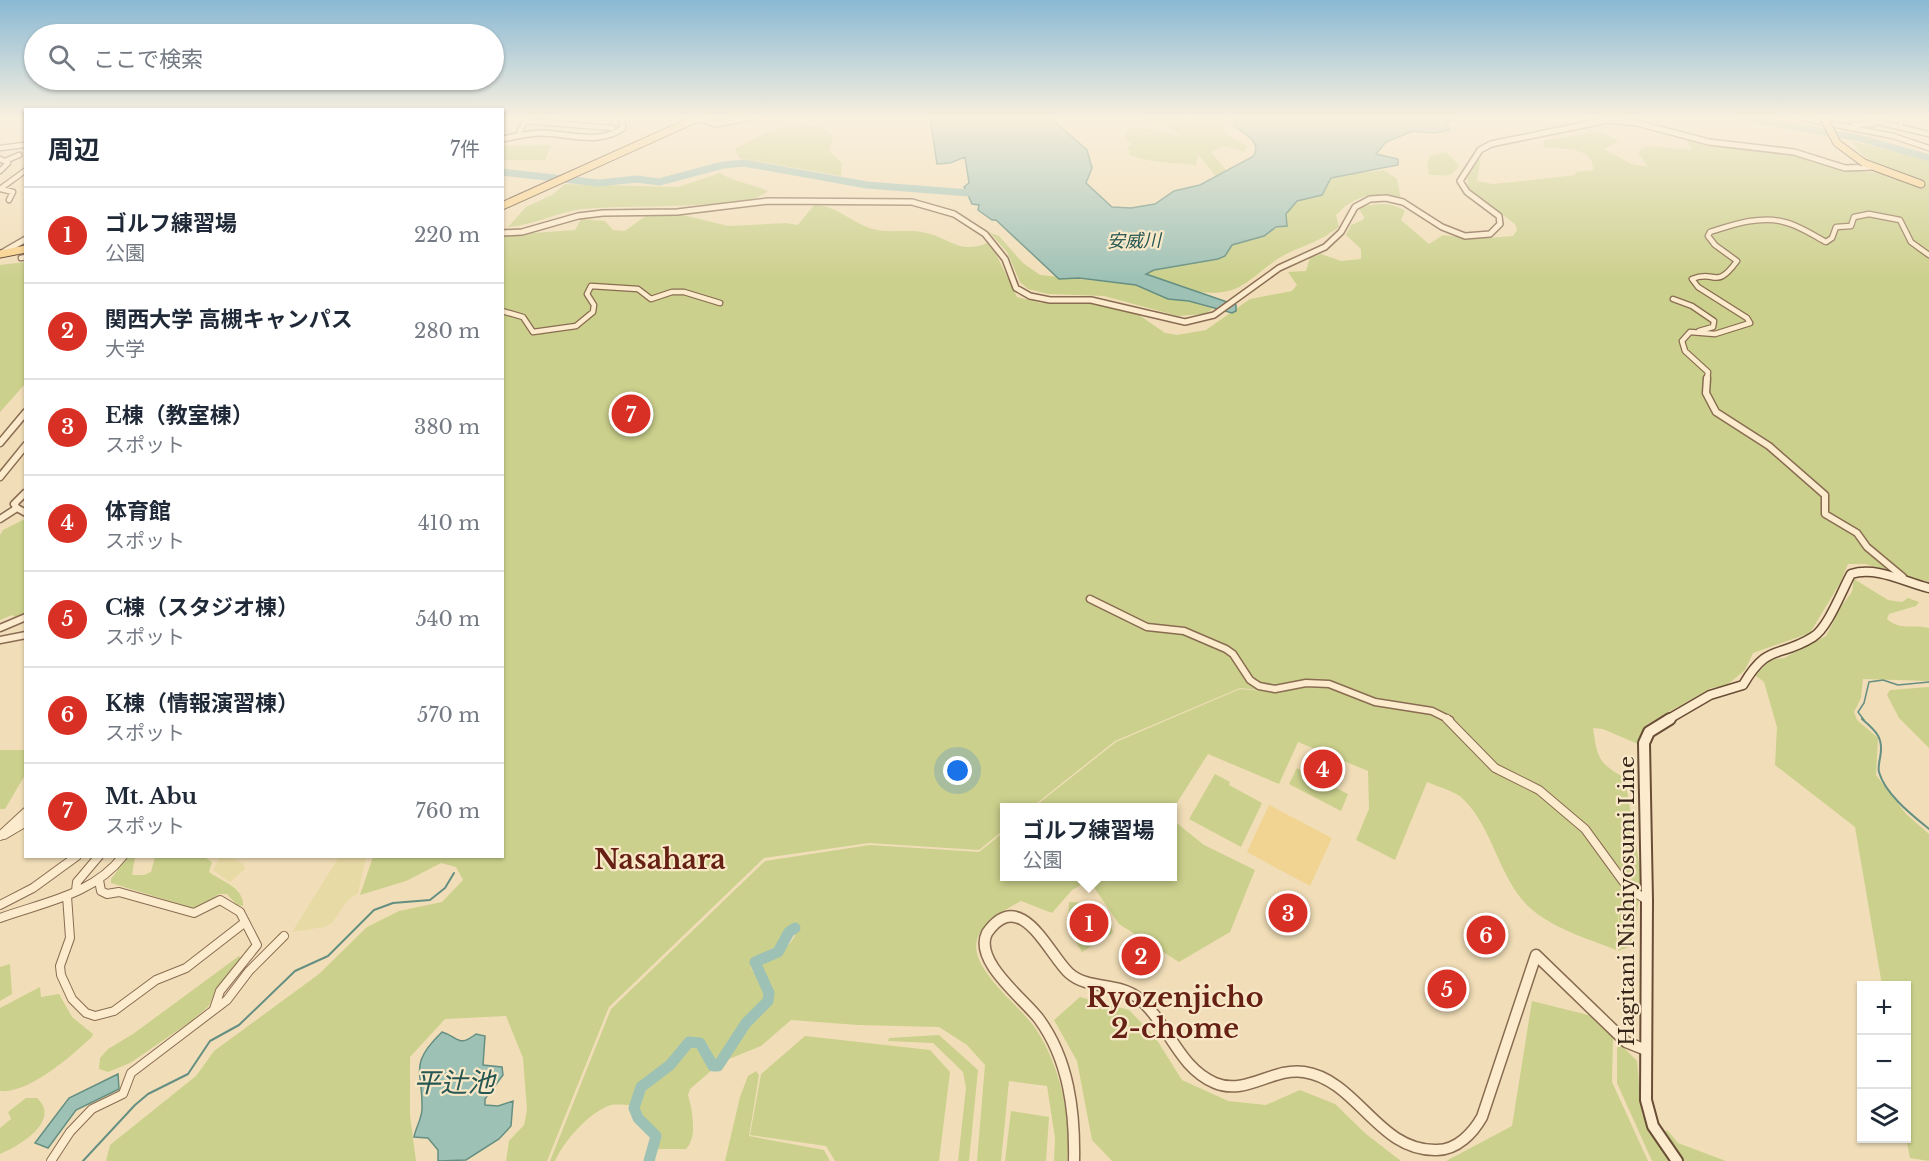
<!DOCTYPE html>
<html lang="ja">
<meta charset="utf-8">
<style>
body{margin:0;font-family:"Libre Baskerville","Noto Sans JP",serif;background:#f6f6f7;color:#1f2937}
.controls{position:absolute;right:18px;bottom:18px;display:grid;overflow:hidden;border-radius:0px;box-shadow:0 2px 4px #0004}
.controls button{width:54px;height:54px;display:grid;place-items:center;padding:0;border:0;border-bottom:2px solid #e0e1e3;background:#fff;color:#1f2937;font:30px sans-serif}
.you{position:absolute;left:958px;top:771px;width:21px;height:21px;margin:-15px;border:4px solid #fff;border-radius:50%;background:#1a73e8;box-shadow:0 0 0 9px #1a73e833}
.badge{display:grid;place-items:center;width:39px;height:39px;border-radius:50%;background:#d93025;color:#fff;font-size:20px;font-weight:700}
.pin{position:absolute;translate:-50% -50%;border:3px solid #fff;box-shadow:0 2px 6px #0006}
.popup{position:absolute;left:1000px;top:803px;width:177px;height:78px;box-sizing:border-box;display:grid;place-content:center;border-radius:0px;background:#fff;filter:drop-shadow(0 2px 4px #0005);font-size:20px;white-space:nowrap;color:#747a83}
.popup b{font-size:22px;color:#1f2937}
.popup::after{content:'';position:absolute;left:50%;top:100%;margin-left:-12px;border:12px solid transparent;border-top-color:#fff}
.list{margin:0;padding:0;list-style:none}
h2{display:flex;justify-content:space-between;align-items:center;height:78px;margin:0;padding:0 24px;font-size:26px}
h2 small{font-size:20px;font-weight:400;color:#747a83}
.list li{display:grid;grid-template-columns:39px 1fr auto;gap:18px;align-items:center;box-sizing:border-box;height:96px;padding:0 24px;border-top:2px solid #e0e1e3}
.list b{display:block;font-size:22px;white-space:nowrap}
.list p{margin:0;font-size:20px;white-space:nowrap;color:#747a83}
.list em{font-size:20px;font-style:normal;color:#747a83}
.icon{flex:none;width:33px;height:33px;fill:none;stroke:currentColor;stroke-width:2;stroke-linecap:round;stroke-linejoin:round}
.map{position:relative;flex:none;width:1929px;height:1161px;overflow:hidden}
.search{position:absolute;background:#fff;box-shadow:0 2px 4px #0004;left:24px;top:24px;width:480px;height:66px;display:flex;align-items:center;gap:15px;box-sizing:border-box;padding:0 21px;border-radius:33px;color:#747a83;font-size:22px}
.panel{position:absolute;background:#fff;box-shadow:0 2px 4px #0004;left:24px;top:108px;width:480px;height:750px;border-radius:0px}
.map>svg:first-child{display:block}
</style>
<div class="map">
<svg width="1929" height="1161" viewBox="0 0 1929 1161">
<rect width="100%" height="100%" fill="#f1deb8"/>
<path fill="#e8daa5" d="M 220,857 L 235,859 L 243,864 L 245,869 L 230,882 L 213,870 Z
M 339,857 L 366,857 L 358,893 L 347,901 L 332,923 L 324,927 L 292,932 Z"/>
<path fill="#cbd08c" d="M 1142,117 L 1186,117 L 1186,121 L 1188,117 L 1226,117 L 1222,124 L 1223,132 L 1247,146 L 1245,152 L 1225,146 L 1211,152 L 1274,229 L 1286,226 C 1286,209 1292,205 1305,197 C 1315,192 1323,181 1333,178 C 1349,173 1367,173 1384,170 L 1397,179 L 1401,199 C 1372,192 1357,194 1336,215 L 1339,227 C 1322,240 1306,245 1288,253 C 1271,261 1256,278 1239,287 C 1211,301 1172,287 1146,274 L 1154,270 L 1218,259 L 1225,256 L 1232,245 L 1264,236 L 1198,154 L 1196,165 C 1170,162 1156,164 1130,155 L 1128,147 L 1132,144 L 1125,140 L 1126,133 L 1131,128 L 1152,129 L 1185,138 L 1159,121 L 1154,127 Z
M 801,123 L 827,129 L 828,133 L 833,135 L 829,151 L 842,163 L 841,176 L 739,158 L 735,149 L 766,133 Z
M 1588,130 L 1601,132 L 1619,141 L 1604,149 L 1631,164 L 1648,167 L 1638,152 L 1646,146 L 1692,150 L 1686,140 L 1718,146 L 1792,154 L 1835,169 L 1881,173 L 1924,187 L 1926,182 C 1900,173 1866,168 1853,142 L 1929,159 L 1929,582 L 1865,564 L 1848,564 L 1840,583 L 1810,633 L 1753,653 L 1745,670 L 1726,686 L 1711,688 L 1646,725 L 1638,744 L 1603,729 L 1593,728 C 1597,757 1598,763 1625,778 L 1642,881 L 1631,946 L 1618,951 L 1619,903 L 1616,950 C 1587,938 1553,929 1529,907 C 1498,877 1494,830 1464,800 C 1456,791 1438,787 1427,782 L 1395,860 L 1356,840 L 1369,809 L 1368,771 L 1298,742 L 1279,784 L 1208,754 L 1173,809 L 1034,807 L 1116,742 L 1240,689 L 1284,693 L 1240,688 L 1115,741 L 1032,807 L 1005,808 L 1005,829 L 979,850 L 869,843 L 764,858 L 609,1007 L 547,1161 L 506,1161 L 509,1141 L 524,1125 L 527,1110 L 523,1058 L 506,1016 L 445,1019 L 410,1057 L 410,1116 L 416,1161 L 106,1161 L 110,1145 L 196,1076 L 214,1051 L 319,974 L 367,927 L 399,911 L 442,902 L 463,880 L 456,867 L 441,863 L 406,881 L 360,895 L 373,857 L 502,856 L 503,235 L 575,230 L 581,219 L 605,221 L 613,230 L 625,231 L 647,215 L 683,215 L 728,226 L 786,223 L 798,225 L 814,205 C 837,205 851,223 873,229 C 891,234 912,228 930,234 C 952,240 960,254 987,243 L 996,254 L 1017,297 L 1041,303 L 1091,303 L 1139,315 L 1165,333 L 1177,335 L 1206,330 L 1250,299 L 1292,291 L 1297,285 L 1288,272 L 1306,271 L 1310,258 L 1321,254 L 1341,261 L 1361,259 L 1361,249 L 1346,235 L 1351,225 L 1363,220 L 1364,217 L 1358,207 C 1375,204 1390,201 1405,211 L 1401,220 L 1429,244 L 1443,235 L 1475,239 L 1513,236 L 1517,230 L 1515,224 L 1469,190 L 1467,176 L 1472,162 L 1481,158 L 1477,181 L 1493,184 L 1568,176 L 1575,175 L 1576,172 L 1593,170 C 1594,146 1562,149 1547,148 L 1543,145 L 1545,140 L 1585,134 Z
M 551,145 L 545,160 L 503,160 L 503,146 Z
M 1446,152 L 1459,165 C 1451,180 1443,174 1429,175 L 1427,163 L 1430,156 Z
M 720,173 C 733,182 753,184 768,191 C 754,202 738,202 721,203 C 675,208 629,205 583,209 C 557,212 534,225 508,227 L 526,207 L 552,195 L 565,184 L 678,187 Z
M 989,232 L 999,236 L 1023,263 L 1040,275 L 1136,285 L 1168,299 L 1189,301 L 1213,309 L 1204,314 L 1178,316 L 1104,296 L 1048,294 L 1028,289 L 1020,282 L 1007,252 Z
M 25,262 L 25,384 L 0,412 L 0,265 Z
M 25,519 L 25,614 L 15,617 L 12,615 L 0,620 L 0,535 L 3,530 Z
M 1854,579 L 1888,600 L 1902,602 L 1908,598 L 1919,602 L 1916,606 L 1889,614 L 1887,619 C 1900,631 1913,624 1929,628 L 1929,681 L 1863,679 L 1861,698 L 1854,712 L 1857,720 L 1878,738 L 1876,775 L 1906,814 L 1929,834 L 1929,1161 L 1910,1158 L 1906,1137 L 1906,986 L 1882,985 L 1855,827 L 1775,765 L 1777,727 L 1764,682 L 1755,675 L 1770,660 L 1784,658 L 1826,636 L 1842,605 L 1852,592 Z
M 1929,687 L 1929,748 L 1899,718 L 1887,695 L 1890,690 Z
M 0,750 L 25,750 L 25,775 L 5,809 L 0,809 Z
M 1297,768 L 1348,794 L 1341,811 L 1289,784 Z
M 1215,774 L 1230,782 L 1229,785 L 1262,803 L 1241,847 L 1189,819 Z
M 1173,820 L 1204,845 L 1255,870 L 1230,932 L 1179,962 L 1119,924 L 1089,880 L 1072,890 L 1052,913 L 1021,901 C 1001,912 968,928 978,957 C 986,980 1019,1007 1033,1025 C 1059,1061 1072,1117 1067,1161 L 1054,1161 L 1055,1138 L 1047,1086 L 1009,1081 L 1001,1161 L 977,1161 L 985,1065 L 967,1045 L 939,1027 L 858,1025 L 791,1020 L 761,1046 L 724,1061 L 746,1024 L 767,1006 L 772,998 L 759,964 C 775,957 797,945 797,925 L 784,931 L 776,950 L 752,959 L 751,968 L 761,984 L 765,998 L 743,1022 L 715,1063 L 709,1047 L 702,1039 L 684,1040 L 668,1062 L 641,1082 L 630,1105 C 625,1105 617,1104 611,1105 C 589,1112 564,1141 555,1161 L 550,1161 L 611,1009 L 765,861 L 870,845 L 979,852 L 1005,831 L 1005,876 L 1173,876 Z
M 128,857 L 135,857 L 132,875 L 144,875 L 151,872 L 155,857 L 204,857 L 212,862 L 209,872 C 222,882 244,887 243,906 L 237,905 L 227,894 L 219,894 L 196,909 L 111,883 L 111,879 Z
M 1069,902 L 1100,904 L 1109,917 L 1113,933 L 1082,952 L 1068,929 Z
M 239,956 L 241,958 L 215,992 L 209,1006 L 190,1022 L 130,1063 L 108,1072 L 99,1069 L 100,1058 L 108,1049 L 133,1034 Z
M 10,964 L 12,994 L 0,1001 L 0,967 Z
M 40,987 L 41,997 L 59,994 L 72,1017 L 93,1034 L 92,1037 C 71,1056 29,1094 0,1091 L 0,1008 Z
M 1080,997 L 1129,1010 L 1155,1037 L 1182,1080 L 1228,1101 L 1266,1105 L 1300,1090 L 1335,1104 L 1366,1134 L 1401,1161 L 1112,1161 L 1092,1140 L 1077,1061 L 1054,1020 Z
M 1532,1001 L 1596,1017 L 1613,1037 L 1612,1082 L 1648,1161 L 1446,1161 L 1512,1126 Z
M 939,1035 L 978,1070 L 969,1161 L 958,1161 L 966,1088 L 963,1072 L 933,1043 L 888,1041 L 889,1038 Z
M 805,1036 L 930,1050 L 950,1072 L 939,1161 L 835,1161 L 826,1146 L 750,1135 L 761,1074 Z
M 1617,1041 L 1637,1061 L 1642,1114 L 1669,1161 L 1652,1161 L 1617,1083 Z
M 693,1044 L 702,1049 L 712,1070 L 690,1089 L 688,1095 C 692,1109 698,1137 686,1149 L 657,1149 C 661,1128 645,1126 636,1111 L 641,1092 L 674,1065 L 689,1045 Z
M 756,1071 L 759,1075 L 749,1136 L 824,1150 L 830,1161 L 725,1161 L 740,1097 L 748,1076 Z
M 26,1098 L 37,1098 C 62,1121 18,1147 0,1154 L 0,1128 L 11,1119 L 8,1112 Z
M 1011,1111 L 1049,1117 L 1046,1161 L 1005,1161 Z
M 1661,1130 L 1668,1131 L 1678,1143 L 1726,1161 L 1682,1161 L 1671,1150 Z"/>
<path fill="#f1d392" d="M 1269,805 L 1332,838 L 1310,886 L 1247,852 Z"/>
<path fill="#9ec1b5" stroke="#658f82" stroke-width="1.5" d="M 930,117 L 1049,117 L 1087,150 L 1092,168 L 1086,183 L 1112,207 L 1131,208 L 1155,204 L 1174,191 L 1200,185 L 1254,156 C 1261,140 1246,135 1234,126 L 1235,117 L 1458,117 L 1446,124 L 1450,130 L 1435,133 L 1413,131 L 1386,142 L 1376,154 L 1398,159 L 1398,165 L 1331,178 L 1322,195 L 1297,201 L 1286,214 L 1287,226 L 1276,227 L 1264,236 L 1232,245 L 1225,256 L 1218,259 L 1154,270 L 1146,274 L 1236,305 L 1236,311 L 1232,313 L 1189,301 L 1168,299 L 1136,285 L 1079,278 L 1059,279 L 996,220 L 992,220 L 978,210 L 979,205 L 972,204 L 968,195 L 972,194 L 971,191 L 966,191 L 964,187 L 969,183 L 965,157 L 950,163 L 937,164 Z
M 442,1032 C 459,1037 458,1048 476,1034 L 485,1036 L 483,1065 L 502,1067 L 503,1075 L 485,1099 L 485,1105 L 498,1106 L 513,1101 L 511,1126 L 499,1139 L 466,1160 L 438,1161 L 438,1150 L 428,1138 L 414,1137 C 416,1127 422,1118 422,1109 C 423,1070 408,1065 442,1032 Z
M 118,1074 L 119,1089 L 76,1110 L 48,1148 L 35,1143 L 69,1098 Z"/>
<g fill="none" stroke-linecap="round" stroke-linejoin="round">
<path stroke="#658f82" stroke-width="1.5" d="M 1864,720 L 1858,712 L 1864,703 L 1869,682 L 1883,680 L 1898,685 L 1929,682"/>
<path stroke="#658f82" stroke-width="2" d="M 1862,719 C 1877,732 1884,738 1880,758 C 1879,763 1878,768 1879,772 C 1885,794 1912,815 1929,829
M 83,1161 L 135,1105 L 148,1094 L 188,1074 L 210,1041 L 239,1025 L 295,971 L 328,956 L 374,910 L 393,903 L 430,900 L 445,888 L 454,873"/>
<path stroke="#9ec1b5" stroke-width="7" d="M 1740,117 L 1859,138 L 1929,158
M 502,172 L 599,183 L 637,179 L 659,182 L 723,165 L 744,163 L 867,185 L 982,194"/>
<path stroke="#9ec1b5" stroke-width="11" d="M 649,1161 L 656,1136 L 638,1118 L 634,1108 L 641,1087 L 670,1065 L 689,1042 L 700,1043 L 713,1066 L 718,1066 L 746,1023 L 768,1001 L 769,993 L 755,962 L 778,952 L 789,932 L 795,928"/>
<g stroke="#896c52" stroke-width="7">
<path id="minor-far2" d="M 1796,117 L 1893,136 L 1929,148
M 1873,121 L 1929,134
M 1853,125 L 1873,124
M 1900,127 L 1902,117
M 518,135 L 525,121 L 613,128
M 0,148 L 24,145
M 0,159 L 8,163 L 0,171
M 5,161 L 19,155
M 0,189 L 26,170
M 1,189 L 13,192 L 9,200
M 21,258 L 26,257
M 1673,299 L 1692,306 L 1714,321 L 1713,327 L 1699,331
M 502,311 L 523,317 L 533,332 L 576,326 L 593,312 L 594,305 L 587,294 L 591,286 L 638,289 L 651,299 L 672,292 L 684,292 L 720,303
M 1707,380 L 1708,372 L 1685,351 L 1682,341 L 1690,332 L 1715,334 L 1750,323 L 1747,318 L 1698,287 L 1692,279 C 1716,269 1715,291 1737,261 L 1715,245 L 1708,236 L 1710,232 C 1732,225 1760,215 1784,222 C 1798,225 1813,235 1826,242 L 1832,238 L 1836,227 L 1851,226 L 1854,217 L 1869,214 L 1900,220 L 1911,242 L 1929,255"/>
</g>
<g stroke="#896c52" stroke-width="9">
<path id="minor-far1" d="M 1707,378 L 1706,393 L 1716,412 L 1769,446 L 1825,495 L 1825,514 L 1857,533 L 1867,547 L 1903,577
M 0,443 L 26,412
M 0,477 L 26,445
M 17,508 L 14,504 L 25,493
M 0,519 L 17,508 L 26,513
M 1090,599 L 1147,627 L 1184,631 L 1226,649 L 1233,654 L 1250,680 L 1259,686 L 1275,689 L 1306,683 L 1329,684 L 1375,702 L 1432,711 L 1450,720
M 0,628 L 26,617
M 0,640 L 26,635"/>
</g>
<g stroke="#896c52" stroke-width="10">
<path id="minor" d="M 1447,719 L 1495,768 L 1539,790 L 1585,829 L 1628,888 L 1647,900
M 4,835 L 26,822
M 0,836 L 26,812
M 99,880 L 101,891 L 107,894 L 119,892 L 194,913 L 220,900 L 240,912 L 257,945 L 220,991 L 214,1009
M 76,891 L 77,882 L 99,856
M 67,896 L 70,938 L 60,966 L 61,975 L 72,999 L 86,1013 L 95,1016 L 114,1011 L 156,980 L 186,968 L 244,923
M 0,905 L 33,888 L 77,856
M 0,918 C 44,902 93,895 123,856
M 51,1161 L 70,1132 L 92,1109 L 123,1094 L 131,1073 L 227,1000 L 249,971 L 284,936"/>
</g>
<g stroke="#896c52" stroke-width="8">
<path id="tertiary-far1" d="M 695,117 L 716,124 L 753,117
M 1873,117 L 1873,124
M 502,139 C 514,137 528,133 540,133 C 569,133 597,146 623,128 L 621,117
M 502,233 L 522,232 L 578,216 L 603,213 L 677,212 L 768,201 L 912,202 L 954,214 L 985,234 L 1005,259 L 1016,288 L 1030,296 L 1050,300 L 1091,300 L 1185,322 L 1214,315 L 1279,268 L 1325,247 L 1341,232 L 1355,207 L 1370,199 L 1386,198 L 1403,202 L 1442,227 L 1465,236 L 1490,234 L 1500,224 L 1499,216 L 1467,192 L 1460,181 L 1480,150 L 1491,144 L 1608,120 L 1637,123 L 1709,142 L 1794,152 L 1845,168 L 1873,167
M 0,254 L 26,239"/>
</g>
<g stroke="#896c52" stroke-width="13">
<path id="tertiary" d="M 1074,1161 C 1075,1112 1069,1060 1039,1019 C 1024,999 973,961 987,933 C 1021,885 1049,955 1069,973 C 1088,990 1117,982 1137,997 C 1168,1021 1177,1067 1215,1083 C 1246,1096 1273,1067 1304,1072 C 1358,1080 1378,1152 1437,1150 C 1457,1150 1473,1133 1482,1117 L 1536,955 L 1626,1042 L 1646,1050"/>
</g>
<g stroke="#6a4d36" stroke-width="11">
<path id="secondary-far1" d="M 1667,720 L 1710,695 L 1743,685 C 1768,642 1778,659 1813,637 C 1828,628 1842,590 1851,574 C 1877,566 1904,582 1929,588"/>
</g>
<g stroke="#6a4d36" stroke-width="14">
<path id="secondary" d="M 1670,719 L 1649,732 L 1644,743 L 1647,900 L 1646,1100 L 1653,1126 L 1677,1161"/>
</g>
<g stroke="#553b27" stroke-width="9">
<path id="primary" d="M 1864,163 L 1921,184
M 502,206 L 700,117
M 0,254 L 26,249"/>
</g>
<use href="#minor-far2" stroke="#fcebcc" stroke-width="4.5"/>
<use href="#minor-far1" stroke="#fcebcc" stroke-width="6"/>
<use href="#minor" stroke="#fcebcc" stroke-width="8"/>
<use href="#tertiary-far1" stroke="#fcebcc" stroke-width="5"/>
<use href="#tertiary" stroke="#fcebcc" stroke-width="10"/>
<use href="#secondary-far1" stroke="#fcebcc" stroke-width="8"/>
<use href="#secondary" stroke="#fcebcc" stroke-width="10"/>
<use href="#primary" stroke="#fad28b" stroke-width="7"/>
<g stroke="#553b27" stroke-width="9" stroke-linecap="butt">
<path id="primary-bridge" d="M 1823,117 L 1837,143 L 1864,163"/>
</g>
<use href="#primary-bridge" stroke="#fad28b" stroke-width="7"/>
</g>
<linearGradient id="sky" x2="0" y2="1"><stop stop-color="#8ab9d4"/><stop offset="0.42" stop-color="#f9f0df"/><stop offset="1" stop-color="#f9f0df" stop-opacity="0"/></linearGradient>
<rect width="1929" height="280" fill="url(#sky)"/>
<g text-anchor="middle" dominant-baseline="central" stroke-width="4.5" stroke-linejoin="round" paint-order="stroke">
<g font-size="18" font-style="italic" fill="#265752" stroke="#f8e8c8">
<text transform="translate(1134 241) rotate(-1)">安威川</text>
</g>
<g font-size="21" fill="#362519" stroke="#f8e8c8">
<text transform="translate(1627 901) rotate(-90)">Hagitani Nishiyosumi Line</text>
</g>
<g font-size="27" font-weight="bold" fill="#662114" stroke="#f8e8c8">
<text x="660" y="859">Nasahara</text>
<text x="1175" y="997">Ryozenjicho<tspan x="1175" dy="31">2-chome</tspan></text>
</g>
<g font-size="27" font-style="italic" fill="#265752" stroke="#f8e8c8">
<text x="454" y="1082">平辻池</text>
</g>
</g>
</svg>
<div class="controls">
<button>+</button>
<button>−</button>
<button><svg class="icon" aria-label="layers" viewBox="0 0 24 24"><path d="M12 4l9 5-9 5-9-5zM3 14l9 5 9-5"/></svg></button>
</div>
<div class="you"></div>
<div class="pin badge" style="left:1089px;top:923px">1</div>
<div class="popup"><b>ゴルフ練習場</b>公園</div>
<div class="pin badge" style="left:1141px;top:956px">2</div>
<div class="pin badge" style="left:1288px;top:913px">3</div>
<div class="pin badge" style="left:1323px;top:769px">4</div>
<div class="pin badge" style="left:1447px;top:989px">5</div>
<div class="pin badge" style="left:1486px;top:935px">6</div>
<div class="pin badge" style="left:631px;top:414px">7</div>
<div class="search"><svg class="icon" aria-label="search" viewBox="0 0 24 24"><circle cx="10" cy="10" r="6"/><path d="M15 15l6 6"/></svg>ここで検索</div>
<section class="panel">
<h2>周辺<small>7件</small></h2>
<ul class="list">
<li><span class="badge">1</span><div><b>ゴルフ練習場</b><p>公園</p></div><em>220 m</em></li>
<li><span class="badge">2</span><div><b>関西大学 高槻キャンパス</b><p>大学</p></div><em>280 m</em></li>
<li><span class="badge">3</span><div><b>E棟（教室棟）</b><p>スポット</p></div><em>380 m</em></li>
<li><span class="badge">4</span><div><b>体育館</b><p>スポット</p></div><em>410 m</em></li>
<li><span class="badge">5</span><div><b>C棟（スタジオ棟）</b><p>スポット</p></div><em>540 m</em></li>
<li><span class="badge">6</span><div><b>K棟（情報演習棟）</b><p>スポット</p></div><em>570 m</em></li>
<li><span class="badge">7</span><div><b>Mt. Abu</b><p>スポット</p></div><em>760 m</em></li>
</ul>
</section>
</div>
